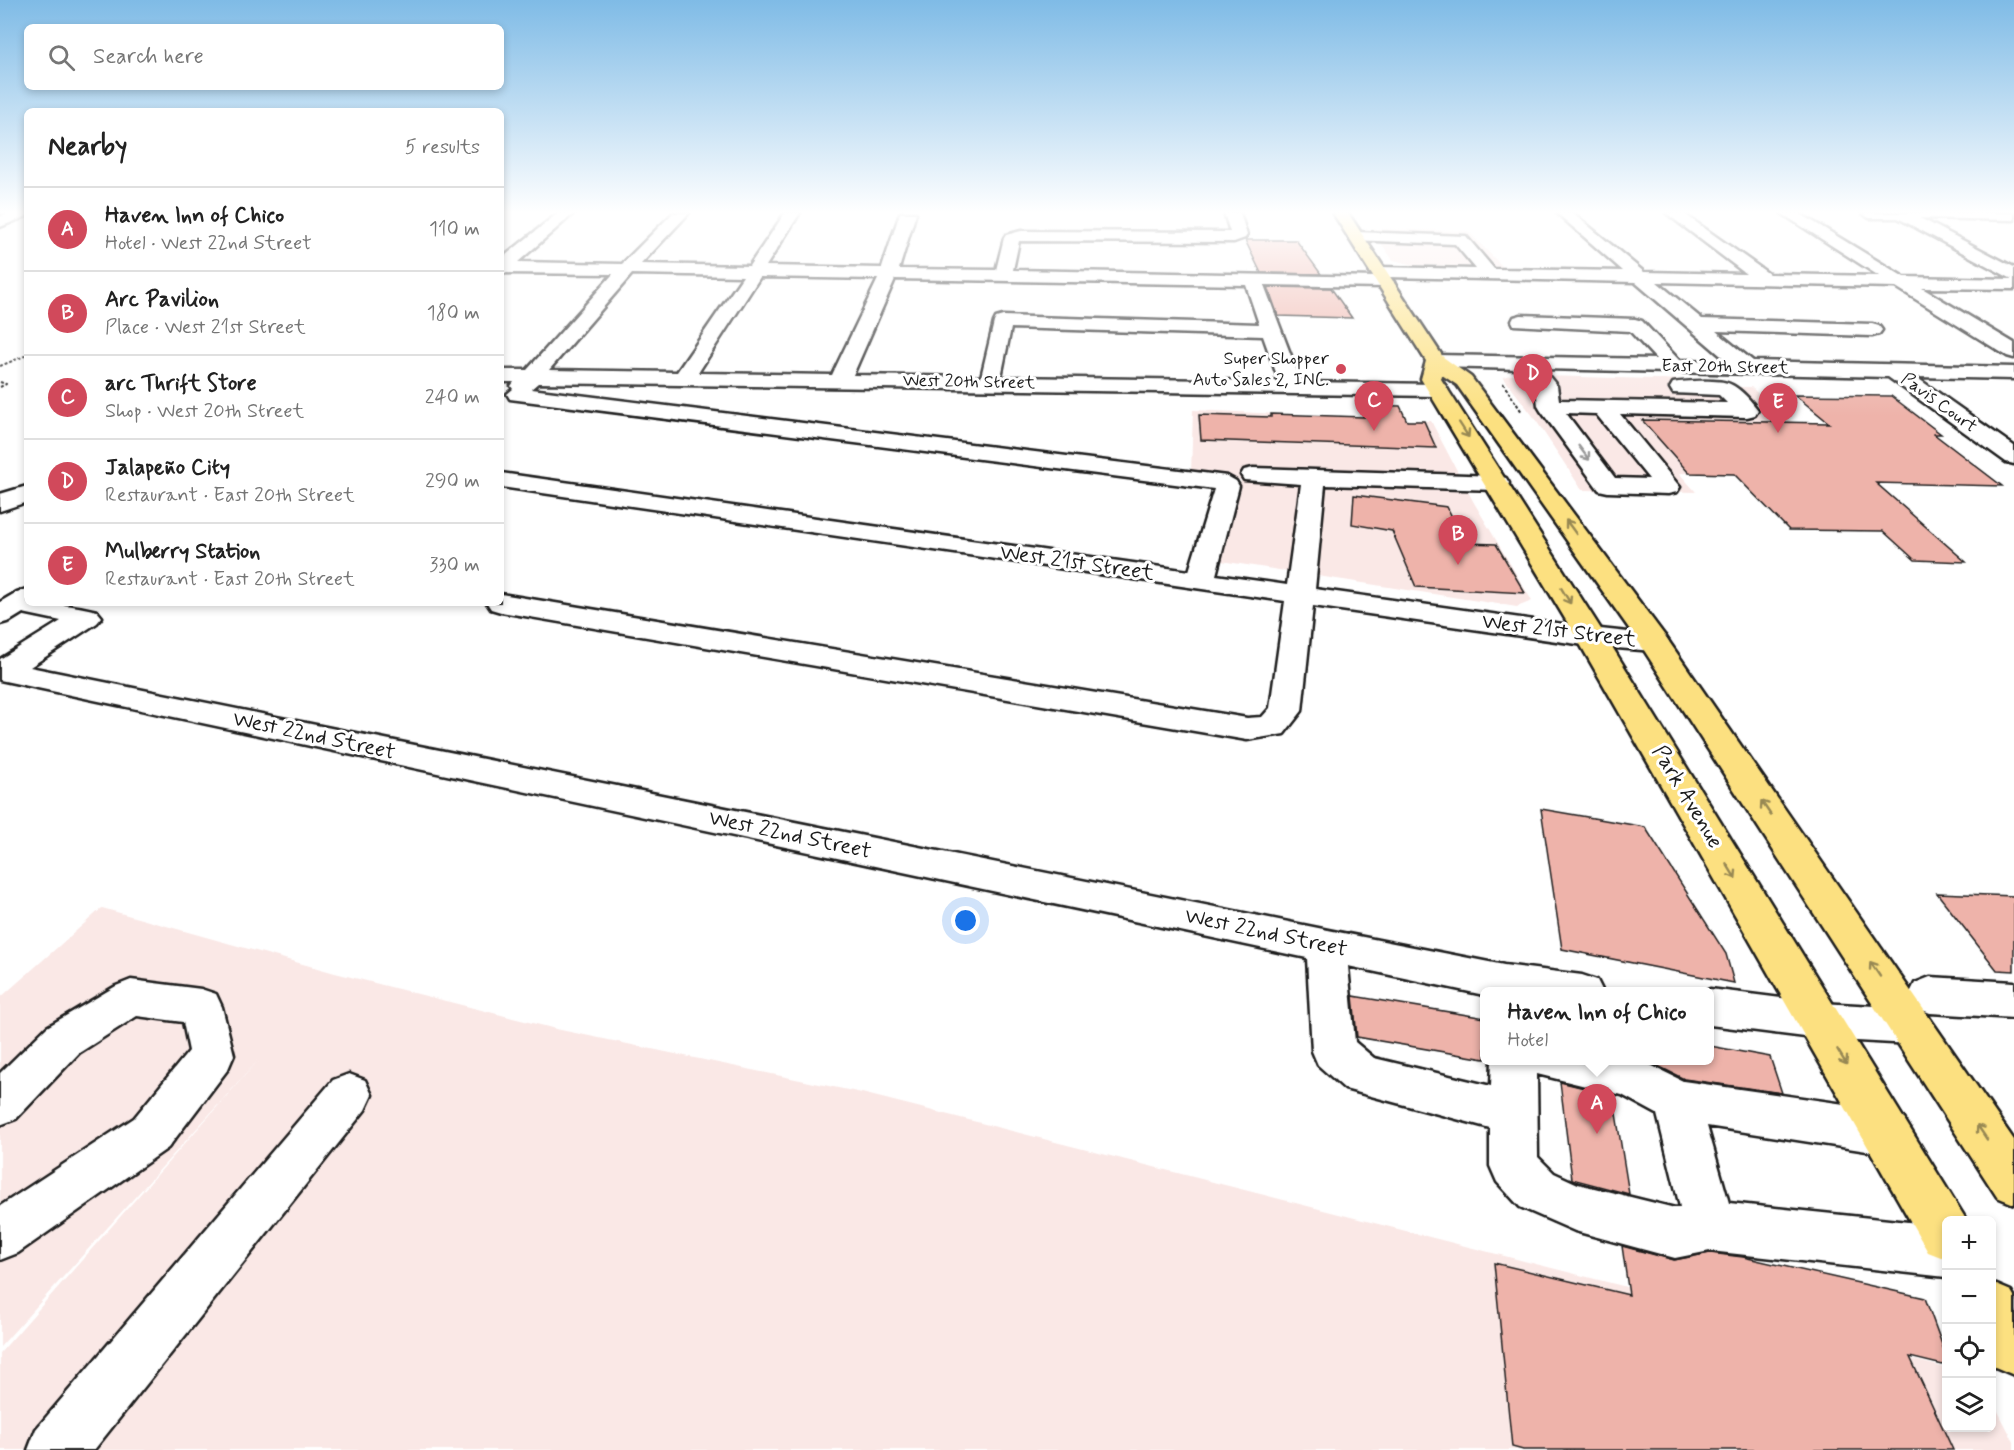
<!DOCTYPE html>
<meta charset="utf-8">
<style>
body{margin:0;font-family:Mynerve,sans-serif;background:#f2f2f2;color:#222}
.controls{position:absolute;right:18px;bottom:18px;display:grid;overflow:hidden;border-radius:9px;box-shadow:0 3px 9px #0003}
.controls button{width:54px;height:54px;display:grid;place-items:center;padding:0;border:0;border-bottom:2px solid #e0e0e0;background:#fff;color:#222;font:30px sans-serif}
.you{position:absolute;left:966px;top:921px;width:21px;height:21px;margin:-15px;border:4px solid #fff;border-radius:50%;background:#1a73e8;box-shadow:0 0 0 9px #1a73e833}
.badge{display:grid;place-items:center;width:39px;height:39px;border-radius:50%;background:#d1495b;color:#fff;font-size:20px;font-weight:700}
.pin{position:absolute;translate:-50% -50px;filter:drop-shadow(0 2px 3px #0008)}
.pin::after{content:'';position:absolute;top:32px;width:21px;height:18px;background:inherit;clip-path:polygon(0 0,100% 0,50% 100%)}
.popup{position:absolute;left:1480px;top:987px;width:234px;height:78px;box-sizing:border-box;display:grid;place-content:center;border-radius:9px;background:#fff;filter:drop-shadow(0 2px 4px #0005);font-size:20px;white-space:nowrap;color:#767676}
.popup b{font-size:22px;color:#222}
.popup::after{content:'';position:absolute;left:50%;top:100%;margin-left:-12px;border:12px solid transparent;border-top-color:#fff}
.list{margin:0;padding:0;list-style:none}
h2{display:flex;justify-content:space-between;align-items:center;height:78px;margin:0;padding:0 24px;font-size:26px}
h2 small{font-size:20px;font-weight:400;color:#767676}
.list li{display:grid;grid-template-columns:39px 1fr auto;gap:18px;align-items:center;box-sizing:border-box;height:84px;padding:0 24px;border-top:2px solid #e0e0e0}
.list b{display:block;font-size:22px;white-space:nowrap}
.list p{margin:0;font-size:20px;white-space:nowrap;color:#767676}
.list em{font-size:20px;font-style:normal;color:#767676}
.icon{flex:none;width:33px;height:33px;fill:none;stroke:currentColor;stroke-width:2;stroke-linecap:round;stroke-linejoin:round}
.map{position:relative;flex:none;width:2014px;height:1450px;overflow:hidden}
.search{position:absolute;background:#fff;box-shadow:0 3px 9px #0003;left:24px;top:24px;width:480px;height:66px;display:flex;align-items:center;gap:15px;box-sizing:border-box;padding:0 21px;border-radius:9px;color:#767676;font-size:22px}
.panel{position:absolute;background:#fff;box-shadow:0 3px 9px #0003;left:24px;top:108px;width:480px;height:498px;border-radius:9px}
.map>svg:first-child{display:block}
</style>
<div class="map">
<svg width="2014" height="1450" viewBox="0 0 2014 1450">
<rect width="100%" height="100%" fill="#fff"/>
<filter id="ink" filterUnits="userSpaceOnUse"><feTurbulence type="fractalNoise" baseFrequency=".0167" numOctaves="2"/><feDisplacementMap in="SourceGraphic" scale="12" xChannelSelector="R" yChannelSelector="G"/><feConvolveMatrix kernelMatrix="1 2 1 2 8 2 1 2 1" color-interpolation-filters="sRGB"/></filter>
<g filter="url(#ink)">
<path fill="#fae8e6" d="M 1371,229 L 1468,231 L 1503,267 L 1414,265 L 1393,260 Z
M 1510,375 L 1727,381 L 1734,387 L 1751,387 L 1784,418 L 1797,423 L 1858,477 L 1679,473 L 1696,492 L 1582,490 L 1533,416 L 1503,377 Z
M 1193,410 L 1431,421 L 1473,501 L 1532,601 L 1517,607 L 1221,561 L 1241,480 L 1191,474 Z
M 102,908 L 335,973 L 556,1029 L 862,1093 L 1946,1368 L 1946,1428 L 1992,1428 L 1992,1400 L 2014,1442 L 2014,1450 L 0,1450 L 0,1353 L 262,1056 L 0,1347 L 0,998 Z"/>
<path fill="#eeb3aa" stroke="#1c1c1c" stroke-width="1.5" d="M 1245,240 L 1296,240 L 1321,274 L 1261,273 Z
M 1268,287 L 1331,288 L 1352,318 L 1278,316 Z
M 1795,395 L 1891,396 L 1941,434 L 1934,434 L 2002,486 L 1876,483 L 1966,562 L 1915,560 L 1883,531 L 1789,530 L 1734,474 L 1689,473 L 1642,420 L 1829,423 Z
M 1359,405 L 1400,406 L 1407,421 L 1424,421 L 1436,448 L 1201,440 L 1199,415 L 1271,417 L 1271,414 L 1364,417 Z
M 1354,495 L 1447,507 L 1465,543 L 1496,544 L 1525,593 L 1416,587 L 1392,531 L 1352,524 Z
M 1541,809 L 1645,827 L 1726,954 L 1734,983 L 1562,949 Z
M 1937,893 L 2014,896 L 2014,971 L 1997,970 Z
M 1353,996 L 1485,1018 L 1485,1059 L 1357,1037 Z
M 1710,1046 L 1770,1057 L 1782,1093 L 1684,1079 L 1650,1062 L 1650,1060 L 1710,1060 Z
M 1560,1082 L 1613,1095 L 1629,1194 L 1572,1179 Z
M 1622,1246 L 1674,1260 L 1710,1253 L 1743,1257 L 1925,1298 L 1947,1358 L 1947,1366 L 1910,1357 L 1953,1450 L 1523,1450 L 1512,1447 L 1494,1263 L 1629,1295 Z"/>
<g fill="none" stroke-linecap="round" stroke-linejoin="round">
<g stroke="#1c1c1c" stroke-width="5">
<path id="minor" d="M 8,213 L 27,213 L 27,216 L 0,227 L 0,217 Z
M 558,213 L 574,213 L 518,262 L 622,264 L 673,213 L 689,213 L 641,264 L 749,266 L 785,213 L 800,213 L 766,266 L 882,268 L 900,213 L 916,213 L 899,269 L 996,270 L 1004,238 L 1006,235 L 1021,231 L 1230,232 L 1224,213 L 1240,213 L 1247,235 L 1245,238 L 1234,242 L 1019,241 L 1013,270 L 1377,277 L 1370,272 L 1373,268 L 1379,267 L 1476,269 L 1455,244 L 1350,240 L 1348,237 L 1350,234 L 1356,232 L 1466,236 L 1494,269 L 1623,271 L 1557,213 L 1573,213 L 1644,272 L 1746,274 L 1666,213 L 1683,213 L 1769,274 L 1879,276 L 1781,213 L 1799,213 L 1904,277 L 2012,279 L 1898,218 L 1869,218 L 1862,213 L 2014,213 L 2014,220 L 1920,218 L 2014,267 L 2014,289 L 1922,288 L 2014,343 L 2014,358 L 2007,356 L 1896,287 L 1657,282 L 1702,319 L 1872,324 L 1879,326 L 1882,330 L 1879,334 L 1872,336 L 1716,331 L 1753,361 L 2014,367 L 2014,379 L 1916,377 L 2014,446 L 2014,464 L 2006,462 L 1888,377 L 1543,369 L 1557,386 L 1559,400 L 1727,403 L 1719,395 L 1673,393 L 1670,388 L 1673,383 C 1685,381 1719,379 1730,384 C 1740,388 1752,402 1758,410 L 1755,415 L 1747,417 L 1620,414 L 1680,487 L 1677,492 L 1668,494 L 1608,492 L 1599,490 L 1541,411 L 1538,406 L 1536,387 L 1521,369 L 1436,367 L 1429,365 L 1426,361 L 1429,357 L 1436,355 L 1656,359 L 1630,331 L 1514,325 L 1512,321 L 1514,317 L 1521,315 L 1635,319 L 1642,321 L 1679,360 L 1727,361 L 1635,282 L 1387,277 L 1394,282 L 1391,286 L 1385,287 L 1264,285 L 1301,382 L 1437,384 L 1445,385 L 1448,390 L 1445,395 L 1437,396 L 538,383 L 531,389 L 1227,476 L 1236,481 L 1239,486 L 1216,575 L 1287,585 L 1301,484 L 1244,480 L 1241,475 L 1244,470 L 1253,468 L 1497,476 L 1506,478 L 1509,483 L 1506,488 L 1497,490 L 1325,485 L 1315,589 L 1591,628 L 1665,636 L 1669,642 L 1665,648 L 1654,651 L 1591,646 L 1313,606 L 1302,711 L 1284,734 L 1247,740 L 501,612 L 491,609 L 487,603 L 501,603 L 501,594 L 1247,718 L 1262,717 L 1270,708 L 1285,601 L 501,487 L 501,473 L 1189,571 L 1214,489 L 510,399 L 507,394 L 513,389 L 511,386 L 514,382 L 501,382 L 501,370 L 527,370 L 613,274 L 501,273 L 501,259 ZM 632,274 L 743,276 L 677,372 L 549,370 ZM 760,277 L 878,279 L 832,375 L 698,373 ZM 895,279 L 1246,285 L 1259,324 L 1003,316 L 996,318 L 994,322 L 981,377 L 853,375 ZM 1011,328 L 1263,336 L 1279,381 L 1001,377 ZM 1566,413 L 1596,414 L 1649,479 L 1615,478 Z
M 27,486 L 27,502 L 0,511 L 0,494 Z
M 27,589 L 27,603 C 51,603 74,605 97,611 L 102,617 L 97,623 L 30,667 L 1328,930 L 1504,965 L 1582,975 L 1597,980 L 1603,992 L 1484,992 L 1484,995 L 1348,966 L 1355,1042 L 1374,1058 L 1491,1086 L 1492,1060 L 1640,1060 L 1683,1081 L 1886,1110 L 1903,1117 L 1910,1132 L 1903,1147 L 1886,1154 L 1707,1126 L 1729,1203 L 1946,1226 L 1946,1277 L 1710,1251 L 1675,1258 L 1575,1231 L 1520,1207 L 1497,1182 L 1490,1166 L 1490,1128 L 1345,1089 L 1318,1065 L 1312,1051 L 1307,958 L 0,680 L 0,659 L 61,621 L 23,613 L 10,621 L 0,624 L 0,602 L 17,592 ZM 1537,1074 L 1622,1095 L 1657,1114 L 1680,1207 L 1675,1208 L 1578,1184 L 1554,1173 L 1538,1157 Z
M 1930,977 L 2014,982 L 2014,1018 L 1930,1013 L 1915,1007 L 1909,995 L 1915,983 Z
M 131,980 L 201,989 L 216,994 L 222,1007 L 234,1055 L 228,1069 L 168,1148 L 18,1253 L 0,1260 L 0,1206 L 134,1118 L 189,1051 L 183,1022 L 137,1016 L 79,1053 L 16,1119 L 0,1125 L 0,1073 L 47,1027 L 116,986 Z
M 1710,989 L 1821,1003 L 1911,1008 L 1926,1013 L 1933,1026 L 1926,1039 L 1911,1044 L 1821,1039 L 1710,1025 L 1710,992 L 1703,992 Z
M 349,1074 L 365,1080 L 372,1095 L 365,1110 L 94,1450 L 28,1450 L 36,1429 L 333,1080 Z"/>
</g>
<g stroke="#1c1c1c" stroke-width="5">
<path id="major" d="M 1333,213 L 1348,213 L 1443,357 L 1471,377 L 1665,636 L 2014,1140 L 2014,1204 L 1997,1197 L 1640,644 L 1457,385 L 1442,375 L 1441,379 L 1606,637 L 1964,1216 L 1966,1220 L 1946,1220 L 1946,1259 L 1928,1252 L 1576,637 L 1421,379 L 1426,361 Z
M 1992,1283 L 2011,1291 L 2014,1296 L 2014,1375 L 1995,1367 L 1992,1362 Z"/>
</g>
<path stroke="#1c1c1c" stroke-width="2" stroke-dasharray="3 2" stroke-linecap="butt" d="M 0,366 L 27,355
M 0,382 L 6,384 L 0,387
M 1503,383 L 1522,412"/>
<use href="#minor" fill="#fff" fill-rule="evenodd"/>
<use href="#major" fill="#fce080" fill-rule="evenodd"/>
</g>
<defs><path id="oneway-shaft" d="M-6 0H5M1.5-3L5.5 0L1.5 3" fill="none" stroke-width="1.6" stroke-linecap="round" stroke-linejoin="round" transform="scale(1.5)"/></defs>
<g stroke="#978853">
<use href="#oneway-shaft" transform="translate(1464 430) rotate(57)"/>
<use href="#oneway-shaft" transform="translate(1571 527) rotate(-126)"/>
<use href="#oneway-shaft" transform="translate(1566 596) rotate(59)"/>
<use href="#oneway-shaft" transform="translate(1766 808) rotate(-124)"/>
<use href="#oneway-shaft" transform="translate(1731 871) rotate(59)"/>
<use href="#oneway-shaft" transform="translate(1875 969) rotate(-124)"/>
<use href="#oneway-shaft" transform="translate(1842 1057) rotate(59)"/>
<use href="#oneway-shaft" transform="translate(1982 1132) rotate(-124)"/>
</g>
<use stroke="#999" href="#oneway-shaft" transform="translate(1584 453) rotate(53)"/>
</g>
<linearGradient id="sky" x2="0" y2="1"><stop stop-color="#7fbbe6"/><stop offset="0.51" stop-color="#fff"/><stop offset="1" stop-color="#fff" stop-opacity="0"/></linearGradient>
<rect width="2014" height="416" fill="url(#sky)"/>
<circle fill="#d1495b" stroke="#fff" stroke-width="2" cx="1341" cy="369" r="6"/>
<g text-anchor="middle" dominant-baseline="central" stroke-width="6" stroke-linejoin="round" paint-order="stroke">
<g font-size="18" fill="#1c1c1c" stroke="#fff" text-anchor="end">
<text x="1329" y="359">Super Shopper<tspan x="1329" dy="21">Auto Sales 2, INC.</tspan></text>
</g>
<g font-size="18" fill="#1c1c1c" stroke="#fff">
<text transform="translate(1725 367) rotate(1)">East 20th Street</text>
<text transform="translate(969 382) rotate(1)">West 20th Street</text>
<text transform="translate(1939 403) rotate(36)">Pavis Court</text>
</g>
<g font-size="22" fill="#1c1c1c" stroke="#fff">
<text transform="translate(1077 563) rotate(8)">West 21st Street</text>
<text transform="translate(1559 631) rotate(7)">West 21st Street</text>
<text transform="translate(314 736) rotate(12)">West 22nd Street</text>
<text transform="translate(1687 797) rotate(59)">Park Avenue</text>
<text transform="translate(790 835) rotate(12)">West 22nd Street</text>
<text transform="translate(1266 933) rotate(12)">West 22nd Street</text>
</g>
</g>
</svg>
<div class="controls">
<button>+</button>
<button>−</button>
<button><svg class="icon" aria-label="locate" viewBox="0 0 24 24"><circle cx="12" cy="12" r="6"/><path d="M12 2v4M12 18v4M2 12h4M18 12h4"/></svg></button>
<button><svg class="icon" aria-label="layers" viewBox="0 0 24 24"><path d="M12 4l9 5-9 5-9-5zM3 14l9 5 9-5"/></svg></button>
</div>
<div class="you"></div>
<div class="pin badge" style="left:1597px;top:1134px">A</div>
<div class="popup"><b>Haven Inn of Chico</b>Hotel</div>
<div class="pin badge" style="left:1458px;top:565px">B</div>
<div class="pin badge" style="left:1374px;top:431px">C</div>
<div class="pin badge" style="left:1533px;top:404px">D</div>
<div class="pin badge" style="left:1778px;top:433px">E</div>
<div class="search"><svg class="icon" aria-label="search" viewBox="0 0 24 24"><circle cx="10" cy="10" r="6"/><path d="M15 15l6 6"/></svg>Search here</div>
<section class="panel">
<h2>Nearby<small>5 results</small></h2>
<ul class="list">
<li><span class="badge">A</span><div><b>Haven Inn of Chico</b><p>Hotel · West 22nd Street</p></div><em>110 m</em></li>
<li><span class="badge">B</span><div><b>Arc Pavilion</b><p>Place · West 21st Street</p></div><em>180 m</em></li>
<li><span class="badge">C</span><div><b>arc Thrift Store</b><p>Shop · West 20th Street</p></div><em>240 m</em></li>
<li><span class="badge">D</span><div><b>Jalapeño City</b><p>Restaurant · East 20th Street</p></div><em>290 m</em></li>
<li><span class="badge">E</span><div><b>Mulberry Station</b><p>Restaurant · East 20th Street</p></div><em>330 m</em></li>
</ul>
</section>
</div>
